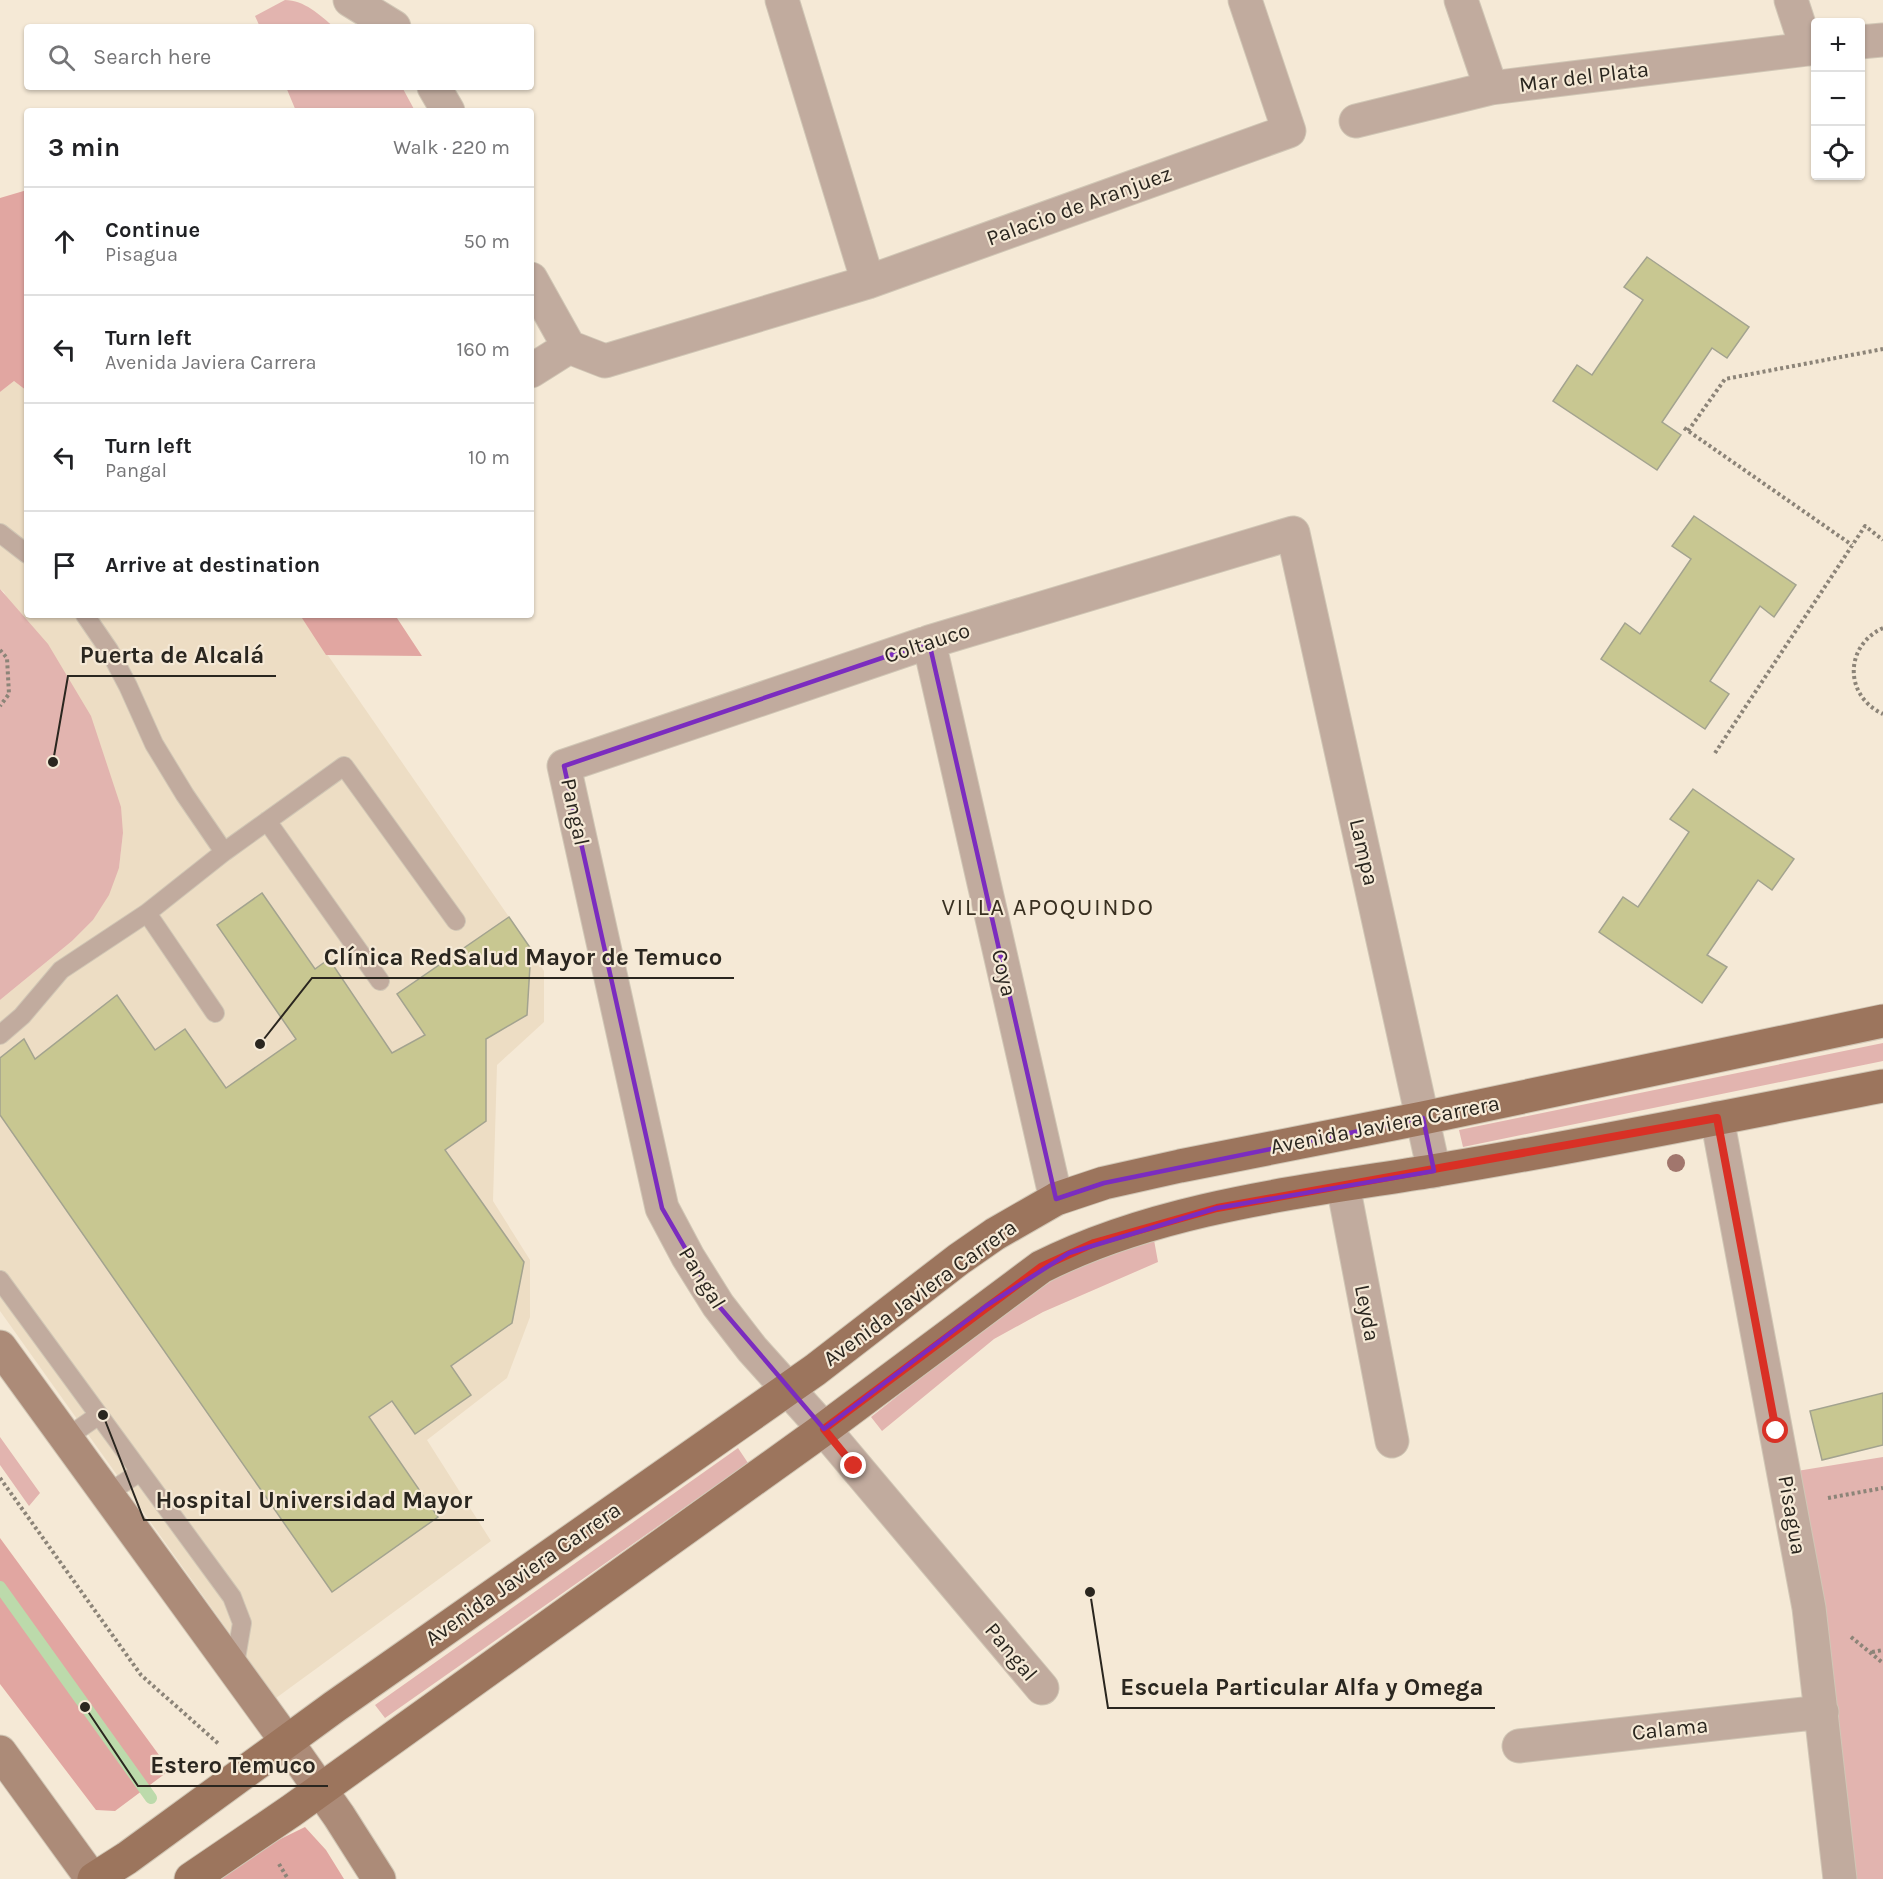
<!DOCTYPE html>
<meta charset="utf-8">
<style>
body{margin:0;font-family:Karla,sans-serif;background:#f2f2f2;color:#202124}
.controls{position:absolute;right:18px;top:18px;display:grid;overflow:hidden;border-radius:6px;box-shadow:0 2px 4px #0004}
.controls button{width:54px;height:54px;display:grid;place-items:center;padding:0;border:0;border-bottom:2px solid #e0e0e0;background:#fff;color:#202124;font:30px sans-serif}
.stop{position:absolute;width:18px;height:18px;margin:-14px;border:4px solid #d93025;border-radius:50%;background:#fff}
.stop.end{background:#d93025;border-color:#fff;box-shadow:0 2px 6px #0008}
.list{margin:0;padding:0;list-style:none}
h2{display:flex;justify-content:space-between;align-items:center;height:78px;margin:0;padding:0 24px;font-size:26px}
h2 small{font-size:20px;font-weight:400;color:#757577}
.list li{display:grid;grid-template-columns:39px 1fr auto;gap:18px;align-items:center;box-sizing:border-box;height:108px;padding:0 24px;border-top:2px solid #e0e0e0}
.list b{display:block;font-size:22px;white-space:nowrap}
.list p{margin:0;font-size:20px;white-space:nowrap;color:#757577}
.list em{font-size:20px;font-style:normal;color:#757577}
.icon{flex:none;width:33px;height:33px;fill:none;stroke:currentColor;stroke-width:2;stroke-linecap:round;stroke-linejoin:round}
.map{position:relative;flex:none;width:1883px;height:1879px;overflow:hidden}
.search{position:absolute;background:#fff;box-shadow:0 2px 4px #0004;left:24px;top:24px;width:510px;height:66px;display:flex;align-items:center;gap:15px;box-sizing:border-box;padding:0 21px;border-radius:6px;color:#757577;font-size:22px}
.panel{position:absolute;background:#fff;box-shadow:0 2px 4px #0004;left:24px;top:108px;width:510px;height:510px;border-radius:6px}
.map>svg:first-child{display:block}
</style>
<div class="map">
<svg width="1883" height="1879" viewBox="0 0 1883 1879">
<rect width="100%" height="100%" fill="#f5e9d6"/>
<path fill="#edddc4" d="M 14,381 L 27,391 L 27,615 L 300,615 L 509,917 L 544,971 L 544,1022 L 497,1065 L 493,1201 L 530,1260 L 530,1317 L 507,1378 L 427,1440 L 491,1541 L 276,1698 L 0,1311 L 0,1000 L 72,941 L 93,920 L 119,868 L 123,833 L 4,592 L 0,589 L 0,392 Z"/>
<path fill="#e2b4af" d="M 285,0 C 304,0 320,15 334,27 L 260,27 L 255,16 Z
M 286,87 L 402,87 L 415,111 L 296,111 Z
M 0,589 L 48,644 L 91,716 L 121,807 L 123,833 L 119,868 L 109,895 L 93,920 L 72,941 L 0,1000 Z
M 1883,1043 L 1883,1061 L 1463,1147 L 1459,1130 Z
M 1154,1240 L 1158,1262 L 1043,1312 L 994,1339 L 882,1431 L 871,1417 L 996,1318 L 1059,1276 L 1094,1260 Z
M 0,1437 L 40,1493 L 29,1506 L 0,1465 Z
M 738,1448 L 748,1463 L 385,1718 L 375,1705 Z
M 1883,1457 L 1883,1879 L 1856,1879 L 1825,1606 L 1797,1471 Z"/>
<path fill="#e1a6a1" d="M 27,190 L 27,391 L 14,381 L 0,392 L 0,198 Z
M 300,615 L 395,615 L 422,656 L 326,655 Z
M 0,1538 L 170,1770 L 115,1811 L 96,1810 L 0,1684 Z
M 305,1827 L 326,1850 L 344,1879 L 220,1879 L 260,1849 Z"/>
<g fill="none" stroke-linecap="round" stroke-linejoin="round">
<path stroke="#bcdaab" stroke-width="12" d="M 0,1587 L 151,1798"/>
</g>
<path fill="#c8c791" stroke="#a3a38f" stroke-width="1.5" d="M 1647,257 L 1749,327 L 1727,358 L 1712,348 L 1662,422 L 1681,435 L 1657,470 L 1553,401 L 1577,365 L 1592,375 L 1643,300 L 1624,287 Z
M 1694,516 L 1796,585 L 1774,617 L 1760,606 L 1710,681 L 1729,694 L 1705,729 L 1601,659 L 1625,623 L 1640,634 L 1691,559 L 1672,546 Z
M 1693,789 L 1794,859 L 1772,890 L 1758,880 L 1707,955 L 1727,967 L 1702,1003 L 1599,932 L 1623,897 L 1638,907 L 1689,832 L 1670,819 Z
M 262,893 L 315,969 L 329,959 L 392,1053 L 425,1035 L 397,994 L 509,917 L 531,949 L 527,1015 L 486,1039 L 486,1121 L 445,1150 L 524,1262 L 512,1323 L 451,1366 L 471,1395 L 415,1434 L 392,1401 L 369,1417 L 438,1517 L 332,1592 L 0,1115 L 0,1058 L 24,1039 L 35,1059 L 117,995 L 155,1050 L 185,1029 L 226,1088 L 296,1039 L 217,925 Z
M 1883,1393 L 1883,1445 L 1822,1460 L 1810,1411 Z"/>
<g fill="none" stroke-linecap="round" stroke-linejoin="round">
<g stroke="#d0c6b5" stroke-width="20">
<path id="lane" d="M 0,533 L 27,554
M 85,615 L 109,650 L 128,686 L 154,744 L 185,795 L 224,852
M 267,821 L 380,981
M 147,913 L 215,1013
M 0,1035 L 22,1016 L 61,970 L 147,913 L 224,852 L 344,766 L 456,921
M 0,1280 L 232,1597 L 242,1623 L 234,1670
M 66,1438 L 99,1415
M 107,1494 L 140,1472"/>
</g>
<g stroke="#d0c6b5" stroke-width="35">
<path id="street" d="M 350,0 L 394,27
M 782,0 L 868,282
M 1461,0 L 1491,88
M 1791,0 L 1807,49
M 1860,42 L 1883,40
M 434,87 L 448,111
M 1356,121 L 1491,88 L 1816,48
M 531,279 L 569,347 L 605,361 L 868,282 L 1289,131 L 1245,0
M 531,371 L 569,347
M 929,642 L 1056,1199
M 1717,1118 L 1809,1608 L 1840,1879
M 1343,1185 L 1392,1441
M 1042,1688 L 824,1429 L 752,1349 L 718,1305 L 688,1257 L 662,1208 L 564,766 L 929,642 L 1293,533 L 1434,1171
M 1519,1746 L 1822,1712"/>
</g>
<g stroke="#d0c6b5" stroke-width="35">
<path id="secondary" d="M 0,1347 L 287,1742 L 339,1816 L 379,1879
M 0,1752 L 92,1879"/>
</g>
<g stroke="#d0c6b5" stroke-width="35">
<path id="primary" d="M 94,1879 L 127,1858 L 334,1707 L 815,1370 L 959,1259 L 995,1234 L 1056,1199 L 1104,1183 L 1180,1166 L 1423,1118 L 1883,1021
M 191,1879 L 291,1811 L 824,1429 L 1041,1267 C 1160,1207 1302,1192 1432,1171 C 1583,1146 1733,1115 1883,1086"/>
</g>
<path stroke="#8c8478" stroke-width="4" stroke-dasharray="3 3" stroke-linecap="butt" d="M 1684,428 L 1852,545
M 1688,431 L 1725,379 L 1883,349
M 1883,628 C 1844,646 1844,696 1883,714
M 0,650 L 7,658 L 9,694 L 0,706
M 1715,753 L 1865,526 L 1883,540
M 0,1478 L 141,1675 L 220,1745
M 1828,1498 L 1883,1488
M 1851,1637 L 1883,1663
M 1872,1652 L 1883,1650
M 279,1864 L 288,1879"/>
<use href="#lane" stroke="#c1ab9e" stroke-width="18"/>
<use href="#street" stroke="#c1ab9e" stroke-width="33"/>
<use href="#secondary" stroke="#ac8b78" stroke-width="33"/>
<use href="#primary" stroke="#9c755d" stroke-width="33"/>
</g>
<circle fill="#a1766d" cx="1676" cy="1163" r="9"/>
<g fill="none" stroke-linecap="round" stroke-linejoin="round">
<path stroke="#d93025" stroke-width="8" d="M 854,1466 L 824,1429 L 1041,1267 L 1094,1243 L 1217,1208 L 1717,1118 L 1776,1431"/>
</g>
<path fill="none" stroke="#7b2cbf" stroke-width="4.5" stroke-linejoin="round" d="M 929,642 L 1056,1199 L 1104,1183 L 1423,1118 L 1434,1171 L 1217,1208 L 1069,1253 L 986,1306 L 824,1429 L 718,1305 L 662,1208 L 564,766 Z"/>
<g text-anchor="middle" dominant-baseline="central" stroke-width="4.5" stroke-linejoin="round" paint-order="stroke">
<g font-size="22" fill="#2a261f" stroke="#f5e9d6">
<text transform="translate(1584 77) rotate(-7)">Mar del Plata</text>
<text transform="translate(1079 206) rotate(-20)">Palacio de Aranjuez</text>
<text transform="translate(927 643) rotate(-18)">Coltauco</text>
<text transform="translate(575 812) rotate(78)">Pangal</text>
<text transform="translate(1364 852) rotate(77)">Lampa</text>
<text transform="translate(1004 973) rotate(77)">Coya</text>
<text transform="translate(1385 1125) rotate(-11)">Avenida Javiera Carrera</text>
<text transform="translate(702 1278) rotate(58)">Pangal</text>
<text transform="translate(920 1293) rotate(-36)">Avenida Javiera Carrera</text>
<text transform="translate(1367 1313) rotate(79)">Leyda</text>
<text transform="translate(1792 1515) rotate(80)">Pisagua</text>
<text transform="translate(523 1574) rotate(-35)">Avenida Javiera Carrera</text>
<text transform="translate(1011 1652) rotate(50)">Pangal</text>
<text transform="translate(1670 1729) rotate(-6)">Calama</text>
</g>
<g font-size="24" letter-spacing="1.5" fill="#382f20" stroke="#f5e9d6">
<text x="1048" y="907">VILLA APOQUINDO</text>
</g>
</g>
<path fill="none" stroke="#2a261f" stroke-width="2" d="M53 762L68 676H276M260 1044L312 978H734M103 1415L144 1520H484M1090 1592L1108 1708H1495M85 1707L138 1786H328"/>
<g fill="#2a261f" stroke="#f5e9d6" stroke-width="2">
<circle cx="53" cy="762" r="6"/>
<circle cx="260" cy="1044" r="6"/>
<circle cx="103" cy="1415" r="6"/>
<circle cx="1090" cy="1592" r="6"/>
<circle cx="85" cy="1707" r="6"/>
</g>
<g font-size="24" text-anchor="middle" font-weight="bold" fill="#2a261f" stroke="#f5e9d6" stroke-width="4.5" stroke-linejoin="round" paint-order="stroke">
<text x="172" y="663">Puerta de Alcalá</text>
<text x="523" y="965">Clínica RedSalud Mayor de Temuco</text>
<text x="314" y="1508">Hospital Universidad Mayor</text>
<text x="1302" y="1695">Escuela Particular Alfa y Omega</text>
<text x="233" y="1773">Estero Temuco</text>
</g>
</svg>
<div class="controls">
<button>+</button>
<button>−</button>
<button><svg class="icon" aria-label="locate" viewBox="0 0 24 24"><circle cx="12" cy="12" r="6"/><path d="M12 2v4M12 18v4M2 12h4M18 12h4"/></svg></button>
</div>
<div class="stop" style="left:1776px;top:1431px"></div>
<div class="stop end" style="left:854px;top:1466px"></div>
<div class="search"><svg class="icon" aria-label="search" viewBox="0 0 24 24"><circle cx="10" cy="10" r="6"/><path d="M15 15l6 6"/></svg>Search here</div>
<section class="panel">
<h2>3 min<small>Walk · 220 m</small></h2>
<ul class="list">
<li><svg class="icon" aria-label="ahead" viewBox="0 0 24 24"><path d="M12 20V5M6 11l6-6 6 6"/></svg><div><b>Continue</b><p>Pisagua</p></div><em>50 m</em></li>
<li><svg class="icon" aria-label="left" viewBox="0 0 24 24"><path d="M17 20v-9H6M10 6l-5 5 5 5"/></svg><div><b>Turn left</b><p>Avenida Javiera Carrera</p></div><em>160 m</em></li>
<li><svg class="icon" aria-label="left" viewBox="0 0 24 24"><path d="M17 20v-9H6M10 6l-5 5 5 5"/></svg><div><b>Turn left</b><p>Pangal</p></div><em>10 m</em></li>
<li><svg class="icon" aria-label="arrive" viewBox="0 0 24 24"><path d="M6 21V4h12l-3 4 3 4H6"/></svg><div><b>Arrive at destination</b></div></li>
</ul>
</section>
</div>
